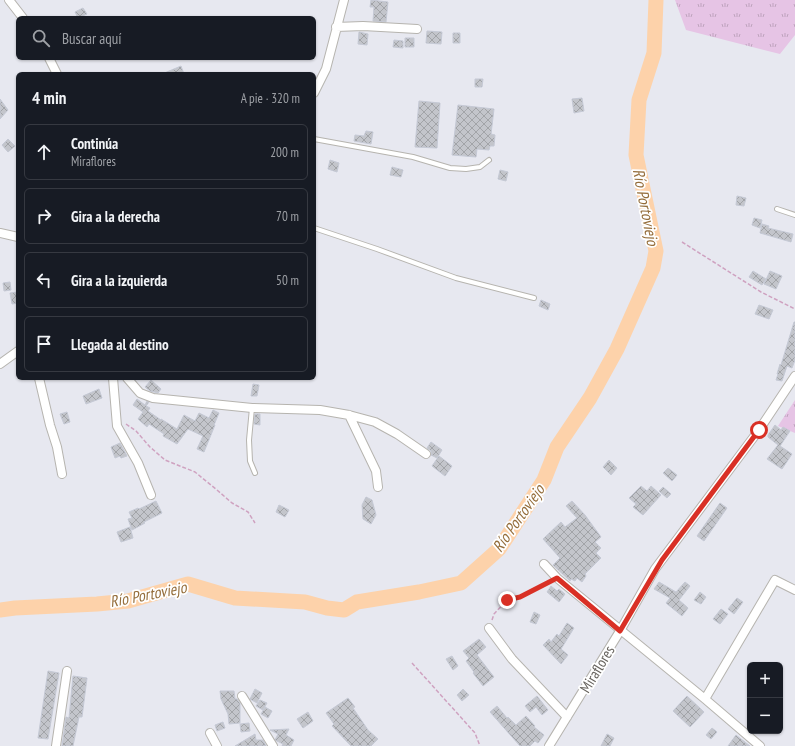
<!DOCTYPE html>
<html lang="es">
<meta charset="utf-8">
<style>
body{margin:0;font-family:"PT Sans Narrow",sans-serif;background:#20242c;color:#f1f3f6}
.controls{position:absolute;right:12px;bottom:12px;display:grid;overflow:hidden;border-radius:6px;box-shadow:0 1px 3px #0004}
.controls button{width:36px;height:36px;display:grid;place-items:center;padding:0;border:0;border-bottom:1px solid #363941;background:#171b24;color:#f1f3f6;font:20px sans-serif}
.stop{position:absolute;width:12px;height:12px;margin:-9px;border:3px solid #d93025;border-radius:50%;background:#fff}
.stop.end{background:#d93025;border-color:#fff;box-shadow:0 1px 4px #0008}
.list{margin:0;padding:0;list-style:none}
h2{display:flex;justify-content:space-between;align-items:center;height:52px;margin:0;padding:0 16px;font-size:17px}
h2 small{font-size:13px;font-weight:400;color:#9ea1a6}
.list li{display:grid;grid-template-columns:26px 1fr auto;gap:12px;align-items:center;box-sizing:border-box;height:56px;margin:0 8px 8px;padding:0 8px;border:1px solid #363941;border-radius:6px}
.list b{display:block;font-size:15px;white-space:nowrap}
.list p{margin:0;font-size:13px;white-space:nowrap;color:#9ea1a6}
.list em{font-size:13px;font-style:normal;color:#9ea1a6}
.icon{flex:none;width:22px;height:22px;fill:none;stroke:currentColor;stroke-width:2;stroke-linecap:round;stroke-linejoin:round}
.map{position:relative;flex:none;width:795px;height:746px;overflow:hidden}
.search{position:absolute;background:#171b24;box-shadow:0 1px 3px #0004;left:16px;top:16px;width:300px;height:44px;display:flex;align-items:center;gap:10px;box-sizing:border-box;padding:0 14px;border-radius:6px;color:#9ea1a6;font-size:15px}
.panel{position:absolute;background:#171b24;box-shadow:0 1px 3px #0004;left:16px;top:72px;width:300px;height:308px;border-radius:6px}
.map>svg:first-child{display:block}
</style>
<div class="map">
<svg width="795" height="746" viewBox="0 0 795 746">
<defs>
<pattern id="grass-tufts" width="24" height="20" patternUnits="userSpaceOnUse"><rect width="24" height="20" fill="#e6c4e5"/><path d="M3 7l-1-3M5 7V3M7 7l1-3M15 17l-1-3M17 17v-4M19 17l1-3" fill="none" stroke="#bea3bd"/></pattern>
<pattern id="building-cross-hatch" width="8" height="8" patternUnits="userSpaceOnUse"><rect width="8" height="8" fill="#c3c5cb"/><path d="M0 0l8 8M0 8l8-8" fill="none" stroke="#a2a4a8"/></pattern>
</defs>
<rect width="100%" height="100%" fill="#e7e8f0"/>
<path fill="url(#grass-tufts)" d="M 675,0 L 795,0 L 795,35 L 780,54 L 686,30 Z
M 795,400 L 795,433 L 778,426 Z"/>
<g fill="none" stroke-linecap="round" stroke-linejoin="round">
<path stroke="#fdd2aa" stroke-width="15" d="M 0,610 L 15,608 L 97,604 L 128,601 L 188,584 L 235,598 L 305,602 L 327,608 L 344,610 L 357,602 L 419,592 L 461,583 L 499,549 L 544,480 L 557,447 L 590,398 L 617,349 L 653,268 L 656,251 L 636,155 L 639,100 L 654,53 L 656,0"/>
</g>
<path fill="url(#building-cross-hatch)" stroke="#c5c9d5" d="M 371,0 L 388,2 L 386,22 L 373,21 L 374,7 L 370,7 Z
M 83,8 L 87,14 L 78,18 L 75,12 Z
M 427,31 L 442,32 L 441,44 L 426,43 Z
M 359,32 L 368,34 L 367,45 L 358,44 Z
M 453,33 L 460,33 L 460,43 L 453,43 Z
M 405,38 L 414,38 L 414,47 L 405,47 Z
M 394,40 L 403,41 L 403,48 L 393,47 Z
M 181,66 L 184,74 L 162,74 Z
M 475,79 L 483,79 L 482,87 L 475,87 Z
M 582,98 L 584,111 L 574,113 L 572,99 Z
M 0,99 L 8,110 L 0,119 Z
M 419,101 L 440,103 L 437,148 L 415,147 Z
M 458,105 L 494,109 L 491,134 L 495,135 L 494,146 L 490,146 L 489,150 L 477,149 L 476,157 L 452,155 Z
M 366,131 L 373,132 L 371,144 L 354,141 L 355,135 L 364,136 Z
M 8,139 L 15,146 L 8,152 L 2,145 Z
M 330,160 L 339,163 L 337,172 L 328,169 Z
M 392,167 L 403,170 L 401,177 L 390,175 Z
M 500,170 L 508,172 L 506,181 L 498,179 Z
M 737,196 L 746,198 L 744,206 L 736,205 Z
M 754,218 L 762,220 L 760,228 L 752,225 Z
M 762,224 L 769,226 L 768,228 L 793,234 L 791,242 L 760,233 Z
M 753,271 L 766,279 L 762,285 L 749,277 Z
M 770,271 L 782,276 L 776,289 L 764,284 Z
M 10,282 L 11,290 L 4,291 L 3,283 Z
M 18,292 L 18,303 L 12,304 L 10,293 Z
M 541,300 L 550,304 L 548,310 L 539,306 Z
M 759,305 L 773,310 L 769,319 L 755,314 Z
M 794,322 L 795,322 L 795,360 L 792,368 L 787,366 L 782,381 L 776,380 L 778,374 L 777,374 L 780,364 L 781,365 Z
M 151,380 L 161,389 L 158,393 L 150,391 L 145,387 Z
M 253,384 L 259,385 L 257,396 L 251,396 Z
M 99,389 L 102,398 L 86,404 L 83,396 Z
M 137,399 L 145,405 L 147,401 L 149,402 L 146,406 L 150,408 L 148,411 L 161,420 L 161,419 L 177,429 L 184,415 L 195,421 L 199,413 L 209,418 L 213,410 L 219,413 L 214,425 L 215,425 L 204,452 L 197,449 L 203,436 L 188,429 L 177,444 L 163,436 L 164,434 L 149,424 L 147,427 L 138,419 L 143,412 L 133,405 Z
M 67,412 L 70,422 L 64,424 L 60,414 Z
M 255,414 L 260,414 L 260,425 L 254,424 Z
M 775,425 L 781,430 L 783,427 L 790,431 L 780,446 L 792,454 L 782,469 L 767,459 L 778,445 L 768,437 L 768,435 Z
M 431,442 L 442,450 L 437,458 L 431,455 L 431,451 L 427,448 Z
M 120,443 L 127,456 L 121,458 L 120,456 L 115,458 L 111,447 Z
M 439,456 L 452,466 L 445,476 L 432,466 Z
M 609,460 L 617,468 L 611,475 L 603,467 Z
M 668,468 L 677,475 L 672,481 L 663,473 Z
M 641,486 L 647,491 L 651,486 L 661,495 L 643,515 L 633,507 L 636,504 L 629,498 Z
M 663,487 L 671,494 L 667,498 L 659,491 Z
M 366,497 L 372,500 L 376,515 L 371,524 L 363,519 L 362,505 Z
M 156,501 L 162,513 L 144,522 L 145,523 L 132,530 L 128,519 L 132,518 L 129,512 L 138,508 L 139,509 Z
M 572,501 L 585,515 L 601,537 L 595,542 L 601,548 L 596,553 L 601,558 L 585,574 L 586,576 L 582,582 L 577,578 L 575,581 L 571,579 L 570,581 L 553,565 L 560,558 L 543,539 L 561,522 L 565,527 L 577,518 L 566,506 Z
M 720,503 L 727,508 L 704,541 L 697,536 Z
M 279,505 L 289,510 L 285,517 L 276,512 Z
M 130,527 L 133,538 L 121,542 L 117,532 Z
M 659,582 L 676,592 L 685,582 L 690,586 L 679,600 L 688,608 L 682,616 L 666,603 L 670,598 L 654,589 Z
M 551,586 L 557,591 L 559,589 L 565,594 L 559,602 L 547,592 Z
M 700,592 L 706,597 L 701,604 L 694,600 Z
M 737,598 L 743,602 L 734,614 L 728,609 Z
M 721,609 L 728,614 L 720,624 L 713,619 Z
M 534,612 L 540,615 L 536,624 L 530,622 Z
M 567,623 L 574,628 L 561,649 L 568,655 L 561,664 L 543,645 L 549,639 L 551,642 L 557,634 L 559,636 Z
M 479,639 L 486,647 L 477,655 L 494,677 L 483,686 L 473,673 L 474,672 L 466,661 L 469,658 L 463,651 Z
M 452,656 L 458,666 L 453,670 L 446,659 Z
M 48,671 L 59,673 L 48,739 L 38,738 Z
M 73,676 L 87,678 L 82,717 L 79,717 L 73,746 L 62,746 L 66,717 L 69,718 Z
M 255,689 L 262,693 L 257,703 L 250,699 Z
M 463,689 L 469,695 L 462,701 L 457,695 Z
M 220,691 L 234,691 L 235,699 L 237,699 L 240,703 L 240,723 L 229,724 L 228,714 L 221,699 Z
M 537,696 L 548,710 L 542,715 L 536,707 L 530,712 L 525,706 Z
M 687,696 L 704,712 L 690,727 L 673,711 Z
M 348,698 L 355,707 L 353,708 L 368,730 L 378,739 L 371,746 L 351,746 L 332,726 L 334,724 L 326,713 Z
M 260,700 L 267,703 L 263,710 L 256,706 Z
M 497,706 L 507,718 L 508,717 L 516,725 L 526,716 L 535,726 L 534,727 L 544,735 L 538,743 L 535,741 L 530,746 L 520,746 L 490,712 Z
M 265,707 L 272,711 L 268,718 L 261,714 Z
M 308,712 L 313,721 L 303,728 L 297,719 Z
M 223,722 L 225,728 L 217,731 L 215,725 Z
M 249,723 L 250,731 L 241,732 L 240,724 Z
M 712,728 L 717,732 L 711,739 L 706,735 Z
M 289,729 L 286,735 L 294,740 L 291,746 L 282,746 L 283,744 L 275,740 L 278,734 L 270,730 Z
M 255,734 L 256,740 L 263,740 L 266,746 L 235,746 Z
M 607,734 L 614,738 L 610,746 L 601,746 Z
M 736,735 L 750,746 L 728,746 Z"/>
<g fill="none" stroke-linecap="round" stroke-linejoin="round">
<g stroke="#b6b4af" stroke-width="6">
<path id="service" d="M 314,139 L 413,157 L 450,168 L 466,169 L 480,167 L 489,160
M 777,209 L 795,215
M 314,228 L 377,249 L 456,278 L 534,298
M 252,408 L 249,440 L 250,461 L 255,473"/>
</g>
<g stroke="#b6b4af" stroke-width="10">
<path id="minor" d="M 9,0 L 23,18
M 336,27 L 363,26 L 417,29
M 49,58 L 57,74
M 314,93 L 326,69 L 344,0
M 0,233 L 18,237
M 0,364 L 18,351
M 39,378 L 50,425 L 57,447 L 62,474
M 113,378 L 117,426 L 138,463 L 151,495
M 127,378 L 140,393 L 153,398 L 252,408 L 320,410 L 349,415 L 375,422 L 397,434 L 426,454
M 349,415 L 376,471 L 378,487
M 544,564 L 557,578 L 705,699 L 760,746
M 489,628 L 512,659 L 567,717
M 242,696 L 273,746
M 705,699 L 775,580 L 795,590
M 210,733 L 217,746
M 56,746 L 67,671
M 549,746 L 620,631 L 655,569 L 759,430 L 795,376"/>
</g>
<path stroke="#cfa2c0" stroke-width="1.5" stroke-dasharray="4 2" stroke-linecap="butt" d="M 682,242 L 761,292 L 795,309
M 126,424 L 136,431 L 150,447 L 165,460 L 195,472 L 217,490 L 232,503 L 248,512 L 255,523
M 492,620 L 494,614 L 507,600 L 520,597 L 550,581
M 412,663 L 475,733 L 480,746"/>
<use href="#service" stroke="#fff" stroke-width="4"/>
<use href="#minor" stroke="#fff" stroke-width="8"/>
</g>
<g fill="none" stroke-linecap="round" stroke-linejoin="round">
<path stroke="#d93025" stroke-width="5" d="M 507,600 L 520,597 L 557,578 L 620,631 L 662,560 L 759,430"/>
</g>
<g text-anchor="middle" dominant-baseline="central" stroke-width="3.5" stroke-linejoin="round" paint-order="stroke">
<g font-size="15" fill="#67635e" stroke="#fff">
<text transform="translate(597 669) rotate(-59)">Miraflores</text>
</g>
<g font-size="16" font-style="italic" fill="#956e3c" stroke="#fff">
<text transform="translate(646 207) rotate(79)">Río Portoviejo</text>
<text transform="translate(518 518) rotate(-55)">Río Portoviejo</text>
<text transform="translate(148 594) rotate(-11)">Río Portoviejo</text>
</g>
</g>
</svg>
<div class="controls">
<button>+</button>
<button>−</button>
</div>
<div class="stop" style="left:759px;top:430px"></div>
<div class="stop end" style="left:507px;top:600px"></div>
<div class="search"><svg class="icon" aria-label="search" viewBox="0 0 24 24"><circle cx="10" cy="10" r="6"/><path d="M15 15l6 6"/></svg>Buscar aquí</div>
<section class="panel">
<h2>4 min<small>A pie · 320 m</small></h2>
<ul class="list">
<li><svg class="icon" aria-label="ahead" viewBox="0 0 24 24"><path d="M12 20V5M6 11l6-6 6 6"/></svg><div><b>Continúa</b><p>Miraflores</p></div><em>200 m</em></li>
<li><svg class="icon" aria-label="right" viewBox="0 0 24 24"><path d="M7 20v-9h11M14 6l5 5-5 5"/></svg><div><b>Gira a la derecha</b></div><em>70 m</em></li>
<li><svg class="icon" aria-label="left" viewBox="0 0 24 24"><path d="M17 20v-9H6M10 6l-5 5 5 5"/></svg><div><b>Gira a la izquierda</b></div><em>50 m</em></li>
<li><svg class="icon" aria-label="arrive" viewBox="0 0 24 24"><path d="M6 21V4h12l-3 4 3 4H6"/></svg><div><b>Llegada al destino</b></div></li>
</ul>
</section>
</div>
